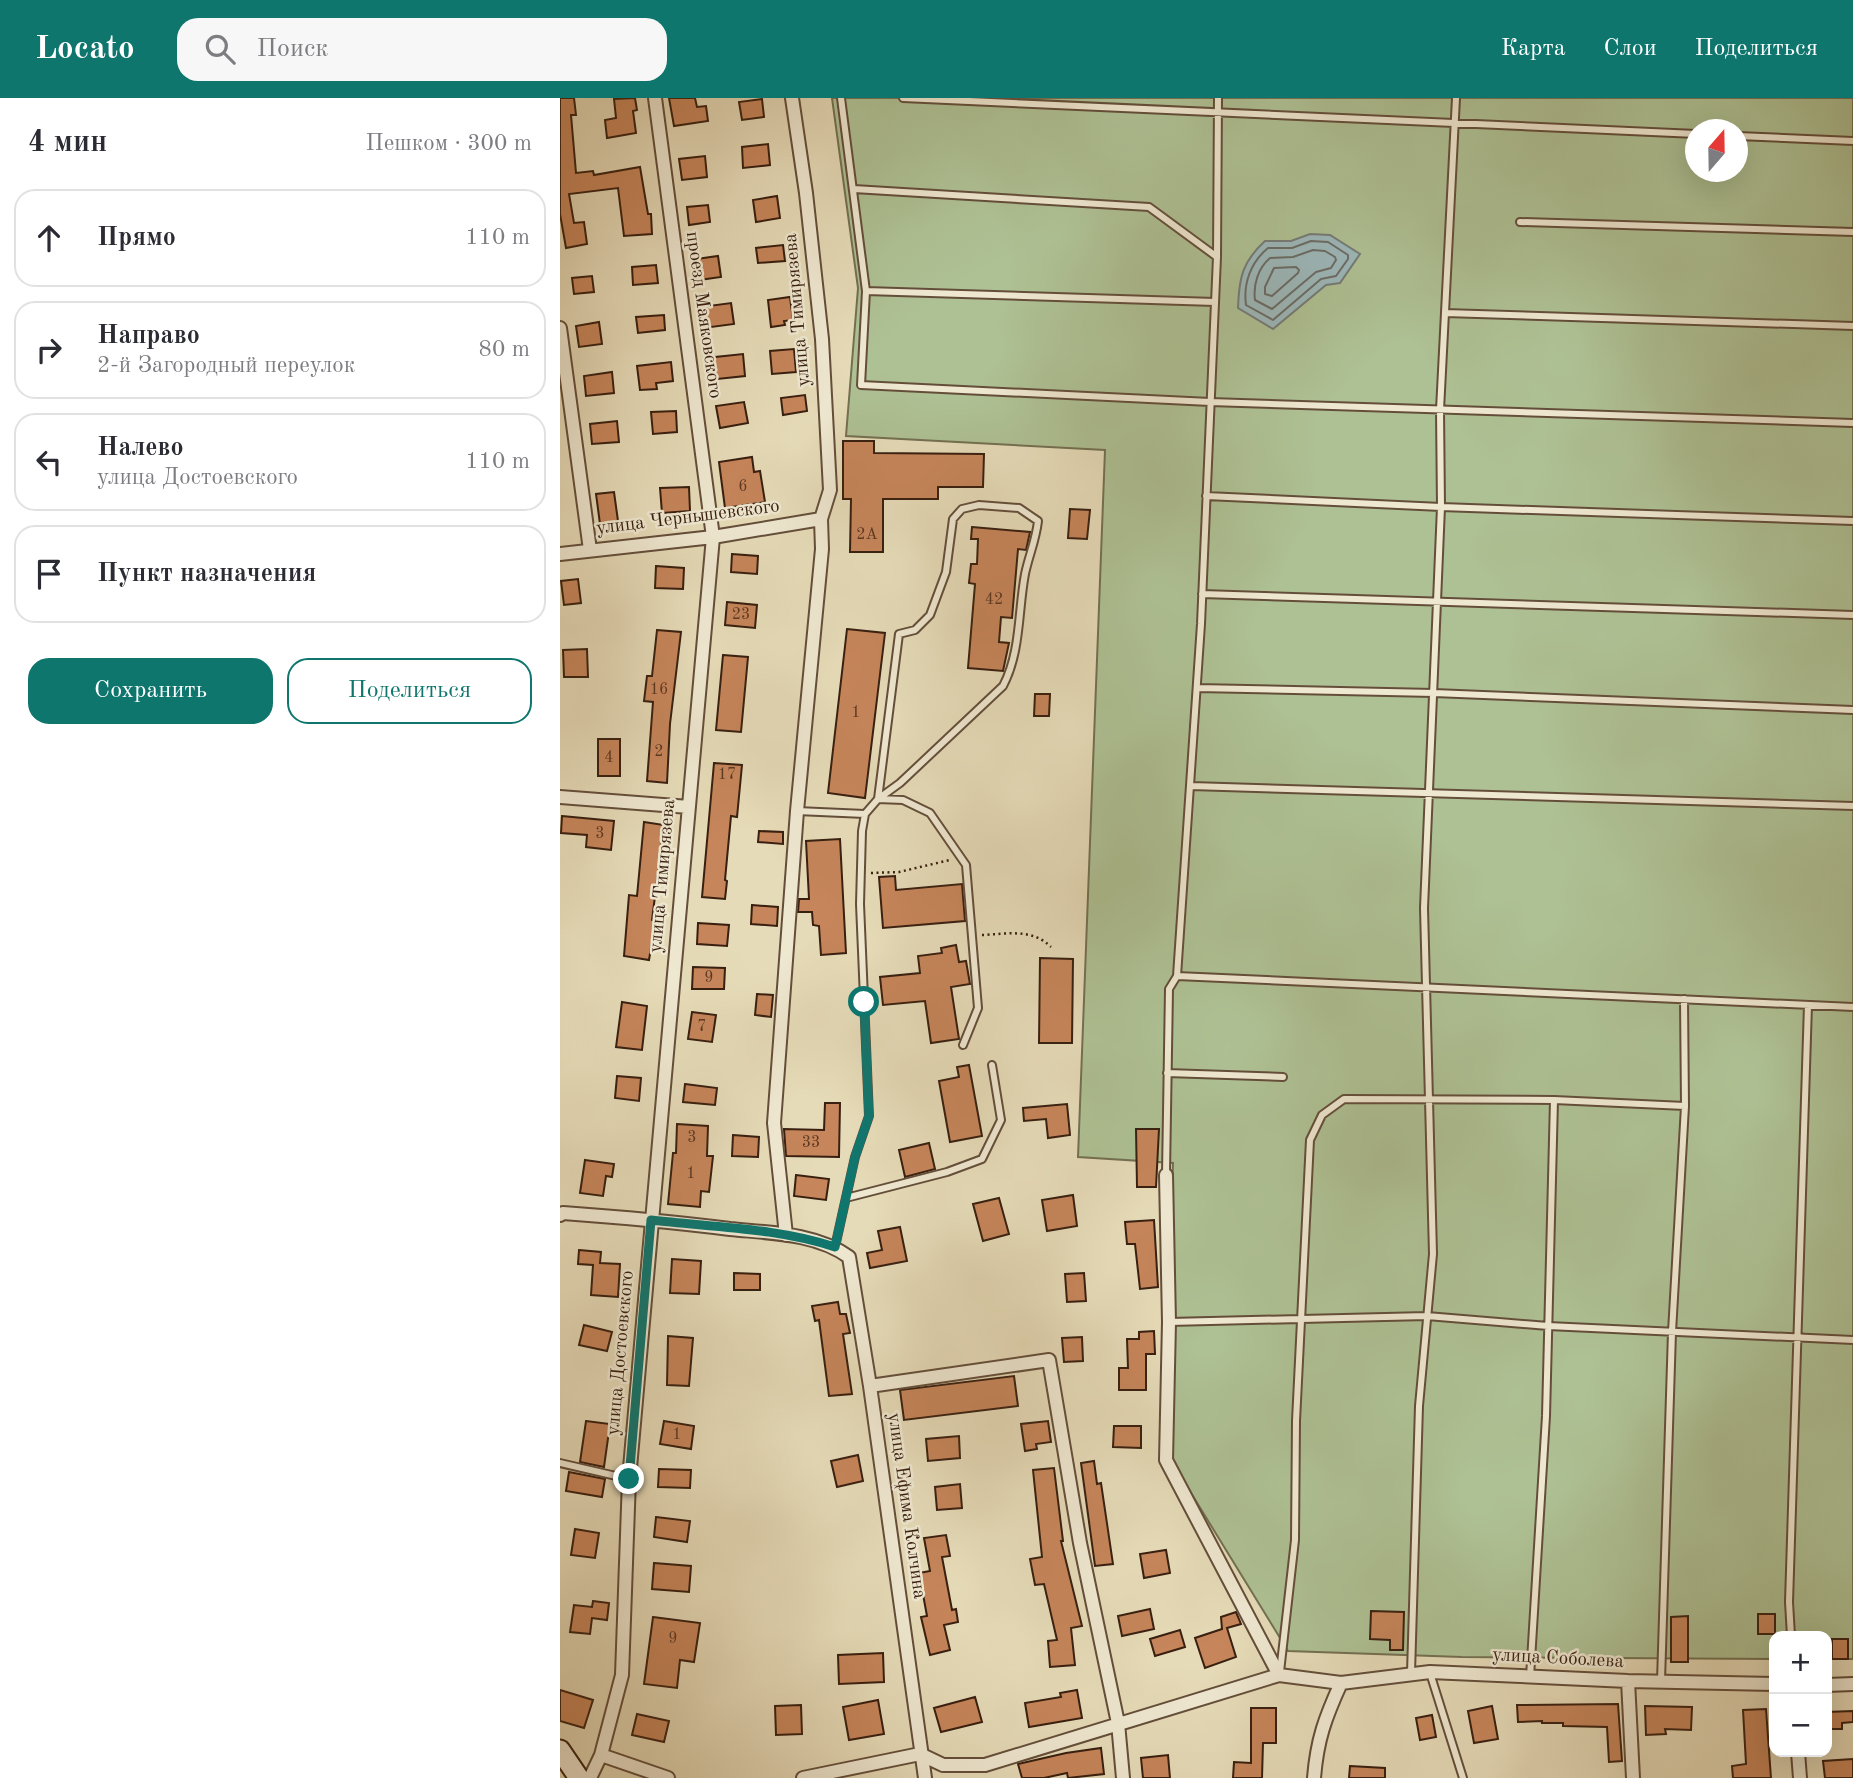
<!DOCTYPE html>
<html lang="ru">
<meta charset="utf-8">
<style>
body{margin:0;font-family:"Old Standard TT",serif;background:#f7f7f7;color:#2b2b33}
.controls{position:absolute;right:21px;bottom:21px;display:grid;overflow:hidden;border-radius:14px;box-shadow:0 7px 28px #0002}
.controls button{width:63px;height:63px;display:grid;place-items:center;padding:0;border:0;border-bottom:2px solid #e1e1e2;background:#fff;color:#2b2b33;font:35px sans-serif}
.compass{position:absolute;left:1125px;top:21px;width:63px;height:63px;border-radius:50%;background:#fff;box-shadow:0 7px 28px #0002;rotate:20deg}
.stop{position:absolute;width:21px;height:21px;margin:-16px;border:5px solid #0f766e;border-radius:50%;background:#fff}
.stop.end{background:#0f766e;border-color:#fff;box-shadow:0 2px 7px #0008}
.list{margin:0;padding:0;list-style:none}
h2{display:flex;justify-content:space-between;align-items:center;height:91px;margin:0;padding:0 28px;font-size:30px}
h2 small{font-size:23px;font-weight:400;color:#7c7c81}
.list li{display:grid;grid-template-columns:46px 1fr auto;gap:21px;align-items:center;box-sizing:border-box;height:98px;margin:0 14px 14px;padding:0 14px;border:2px solid #e1e1e2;border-radius:21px}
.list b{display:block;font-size:26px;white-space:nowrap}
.list p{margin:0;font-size:23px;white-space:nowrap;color:#7c7c81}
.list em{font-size:23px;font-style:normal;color:#7c7c81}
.actions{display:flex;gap:14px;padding:21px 28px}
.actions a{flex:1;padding:16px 0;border:2px solid #0f766e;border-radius:21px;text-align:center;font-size:24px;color:#0f766e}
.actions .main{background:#0f766e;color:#fff}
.icon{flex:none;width:38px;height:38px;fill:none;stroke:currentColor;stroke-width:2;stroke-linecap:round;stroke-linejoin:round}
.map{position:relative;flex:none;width:1293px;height:1680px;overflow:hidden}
header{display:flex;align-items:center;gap:42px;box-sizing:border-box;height:98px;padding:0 35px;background:#0f766e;color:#fff}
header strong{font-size:33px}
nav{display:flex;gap:38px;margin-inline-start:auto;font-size:24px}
.search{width:490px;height:63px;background:#f7f7f7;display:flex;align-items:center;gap:18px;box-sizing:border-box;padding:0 24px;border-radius:21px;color:#7c7c81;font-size:26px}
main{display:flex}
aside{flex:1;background:#fff}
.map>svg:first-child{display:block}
</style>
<header>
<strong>Locato</strong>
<div class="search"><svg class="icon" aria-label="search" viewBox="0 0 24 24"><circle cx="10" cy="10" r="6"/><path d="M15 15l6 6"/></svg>Поиск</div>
<nav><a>Карта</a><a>Слои</a><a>Поделиться</a></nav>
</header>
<main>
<aside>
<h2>4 мин<small>Пешком · 300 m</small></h2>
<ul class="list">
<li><svg class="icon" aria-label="ahead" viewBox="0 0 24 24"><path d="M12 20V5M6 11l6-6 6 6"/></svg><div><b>Прямо</b></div><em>110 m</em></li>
<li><svg class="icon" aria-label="right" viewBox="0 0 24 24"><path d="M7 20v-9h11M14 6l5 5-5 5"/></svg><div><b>Направо</b><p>2-й Загородный переулок</p></div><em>80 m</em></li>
<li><svg class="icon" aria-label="left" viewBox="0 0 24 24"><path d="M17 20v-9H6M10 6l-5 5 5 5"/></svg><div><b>Налево</b><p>улица Достоевского</p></div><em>110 m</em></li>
<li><svg class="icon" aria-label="arrive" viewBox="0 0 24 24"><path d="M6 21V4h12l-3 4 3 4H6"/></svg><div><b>Пункт назначения</b></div></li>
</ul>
<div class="actions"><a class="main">Сохранить</a><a>Поделиться</a></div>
</aside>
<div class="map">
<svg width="1293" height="1680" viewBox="0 0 1293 1680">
<rect width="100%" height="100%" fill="#e6dbb8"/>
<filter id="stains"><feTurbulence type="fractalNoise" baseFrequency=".00286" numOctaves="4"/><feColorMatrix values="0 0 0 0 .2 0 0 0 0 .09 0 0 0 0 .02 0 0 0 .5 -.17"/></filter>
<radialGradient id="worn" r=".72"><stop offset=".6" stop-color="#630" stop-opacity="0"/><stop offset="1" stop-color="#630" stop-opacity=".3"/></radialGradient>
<path fill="#aec194" stroke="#737052" stroke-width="2" fill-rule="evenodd" d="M 272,0 L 1293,0 L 1293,1561 L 1267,1561 L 1267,1538 L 1214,1538 L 1214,1561 L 902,1559 L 728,1553 L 604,1351 L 613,1065 L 518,1059 L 545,352 L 286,338 L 298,190 ZM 1136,32 L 1178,32 L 1178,74 L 1136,74 Z"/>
<path fill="#9cb8bb" stroke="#747b77" stroke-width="2" d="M 750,136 L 770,137 L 800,156 L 780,185 L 766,187 L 713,231 L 678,210 C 679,180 682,164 705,143 L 731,143 Z"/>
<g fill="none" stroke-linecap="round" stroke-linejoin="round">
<path stroke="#6a6c66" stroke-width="2" d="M 751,143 L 768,144 L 788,157 L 788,161 L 776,178 L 761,181 L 713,222 L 686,207 C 683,185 691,164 708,150 L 732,150 Z
M 753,152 L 765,153 L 775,159 L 776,162 L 771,170 L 756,174 L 712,211 L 695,202 C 693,187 698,170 710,160 L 733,159 Z
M 736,169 L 739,172 L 738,175 L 712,198 L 705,196 L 705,189 L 714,170 Z"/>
</g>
<path fill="#c6855a" stroke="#381f10" stroke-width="2" d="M 0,0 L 14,0 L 16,17 L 11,17 L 16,75 L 33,73 L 34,77 L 80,69 L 88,116 L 91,116 L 92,136 L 64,138 L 58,90 L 9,96 L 14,125 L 24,124 L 27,146 L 6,150 L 0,116 Z
M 75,0 L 77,12 L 73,13 L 76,35 L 47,40 L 45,22 L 56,20 L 54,1 Z
M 109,0 L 135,0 L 137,9 L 146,8 L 148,23 L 114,28 Z
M 202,1 L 204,19 L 182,22 L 179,4 Z
M 208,46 L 210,67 L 183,70 L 182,49 Z
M 145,58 L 147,79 L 122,82 L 119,61 Z
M 217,98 L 220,120 L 196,124 L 193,102 Z
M 148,107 L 150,124 L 129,127 L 127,109 Z
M 223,147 L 225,163 L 198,165 L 196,150 Z
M 158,158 L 161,179 L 139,182 L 136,161 Z
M 96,167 L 98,185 L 73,187 L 72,169 Z
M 32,178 L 34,194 L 14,196 L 12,180 Z
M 230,199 L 233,222 L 224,223 L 225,227 L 211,229 L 208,202 Z
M 171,205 L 174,226 L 144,230 L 141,209 Z
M 104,217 L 105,232 L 78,235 L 76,219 Z
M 39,224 L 42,246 L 19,249 L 16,228 Z
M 234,251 L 236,274 L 212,276 L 210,253 Z
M 183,256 L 185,278 L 148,282 L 146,260 Z
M 111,264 L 113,283 L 96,285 L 97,291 L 80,292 L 77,268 Z
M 52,274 L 54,295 L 26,298 L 24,278 Z
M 245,297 L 247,313 L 223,317 L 221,300 Z
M 184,304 L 188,325 L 160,330 L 156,308 Z
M 116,313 L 117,334 L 93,336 L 91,314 Z
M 57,323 L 59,344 L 32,346 L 30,326 Z
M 283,343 L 314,343 L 314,355 L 424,356 L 423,389 L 378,389 L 378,401 L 323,401 L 323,454 L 290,454 L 291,401 L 283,401 Z
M 192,359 L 194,374 L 200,373 L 205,404 L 165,410 L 159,364 Z
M 129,389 L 130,413 L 102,415 L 100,390 Z
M 54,394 L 58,423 L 40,426 L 36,396 Z
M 510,411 L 530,412 L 527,441 L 508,440 Z
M 412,429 L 470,434 L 466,452 L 458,451 L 452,520 L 441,519 L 439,544 L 449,545 L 443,573 L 408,570 L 415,486 L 409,485 L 411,466 L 417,466 L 418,441 L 411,441 Z
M 172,456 L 198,458 L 197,476 L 171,474 Z
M 96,468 L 124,470 L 123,491 L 95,490 Z
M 18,481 L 21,505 L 4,507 L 1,483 Z
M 167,504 L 197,507 L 195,530 L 165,527 Z
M 287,531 L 325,535 L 305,700 L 268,695 Z
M 97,532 L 121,534 L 110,626 L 107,685 L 87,683 L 93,604 L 84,603 L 87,578 L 92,578 Z
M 27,551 L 28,579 L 4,579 L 3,552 Z
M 163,557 L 188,559 L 181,634 L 156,632 Z
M 475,596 L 490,596 L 489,618 L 474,618 Z
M 38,641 L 60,641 L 60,678 L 38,678 Z
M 154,665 L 182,667 L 177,719 L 171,718 L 165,782 L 167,783 L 165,801 L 142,799 Z
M 2,718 L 54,723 L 51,752 L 26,749 L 27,737 L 1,735 Z
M 84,724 L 104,727 L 92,822 L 99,823 L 98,839 L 93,838 L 89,862 L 64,858 L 69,797 L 77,798 Z
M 199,733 L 223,734 L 223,746 L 198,744 Z
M 280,741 L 286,855 L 261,857 L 259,828 L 253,827 L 252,814 L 238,814 L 239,801 L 249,801 L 246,743 Z
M 335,778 L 336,792 L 402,786 L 405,823 L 323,830 L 319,779 Z
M 192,807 L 218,809 L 217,828 L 191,826 Z
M 138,825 L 169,827 L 167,848 L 137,846 Z
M 396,847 L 399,864 L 406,863 L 410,886 L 391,889 L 399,941 L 371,945 L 365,903 L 323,907 L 320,879 L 360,875 L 358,858 L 382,855 L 381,850 Z
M 480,860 L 513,861 L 512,945 L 479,945 Z
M 133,869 L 165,870 L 164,891 L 132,891 Z
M 197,896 L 213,897 L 211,919 L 195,917 Z
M 62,904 L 87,908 L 82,952 L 56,949 Z
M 132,914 L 156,917 L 152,944 L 128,941 Z
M 409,967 L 422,1038 L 390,1044 L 379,983 L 399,979 L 397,969 Z
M 57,978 L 81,980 L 79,1003 L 55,1000 Z
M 125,986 L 157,990 L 155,1007 L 123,1004 Z
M 265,1005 L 280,1005 L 279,1059 L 226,1058 L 224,1031 L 264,1032 Z
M 507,1006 L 510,1037 L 488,1040 L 486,1021 L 464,1023 L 463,1010 Z
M 117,1026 L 148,1028 L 147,1058 L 153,1058 L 149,1094 L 141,1093 L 140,1109 L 108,1106 L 113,1055 L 116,1055 Z
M 576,1031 L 599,1031 L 596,1089 L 577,1089 Z
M 173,1037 L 199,1039 L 198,1059 L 172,1058 Z
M 369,1045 L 375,1071 L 345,1079 L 339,1052 Z
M 25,1062 L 54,1066 L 52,1079 L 46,1078 L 43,1098 L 20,1095 Z
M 236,1077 L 269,1081 L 266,1102 L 234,1098 Z
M 513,1097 L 517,1128 L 487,1133 L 482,1102 Z
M 439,1100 L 449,1136 L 423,1143 L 413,1106 Z
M 594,1122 L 598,1189 L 580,1191 L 575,1146 L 567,1146 L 565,1124 Z
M 340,1129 L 347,1163 L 310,1170 L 307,1155 L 322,1152 L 318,1133 Z
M 19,1152 L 41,1154 L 40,1165 L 60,1166 L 58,1199 L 31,1197 L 33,1167 L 18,1166 Z
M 112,1161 L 141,1163 L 139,1196 L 110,1195 Z
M 174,1175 L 200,1176 L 200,1192 L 174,1192 Z
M 524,1175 L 526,1203 L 507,1204 L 505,1176 Z
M 278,1204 L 280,1216 L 286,1216 L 290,1235 L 283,1236 L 292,1296 L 269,1298 L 259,1222 L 255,1223 L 252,1208 Z
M 24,1227 L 52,1234 L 47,1253 L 19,1247 Z
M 594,1233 L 595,1256 L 586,1256 L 586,1292 L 559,1292 L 559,1270 L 568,1270 L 567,1241 L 579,1241 L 579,1234 Z
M 108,1238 L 133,1240 L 129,1288 L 107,1287 Z
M 522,1239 L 523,1263 L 504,1264 L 502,1240 Z
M 454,1278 L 458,1308 L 344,1322 L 340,1292 Z
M 26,1323 L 50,1326 L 44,1369 L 20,1364 Z
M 104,1323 L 134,1328 L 131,1351 L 100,1346 Z
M 488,1323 L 491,1344 L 476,1346 L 477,1351 L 465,1353 L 461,1326 Z
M 554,1328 L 581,1328 L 581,1350 L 553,1349 Z
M 399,1338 L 400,1360 L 368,1363 L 366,1341 Z
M 298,1357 L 303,1383 L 277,1389 L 271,1363 Z
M 534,1363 L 537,1386 L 541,1385 L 553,1466 L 535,1468 L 521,1365 Z
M 494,1370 L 503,1443 L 501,1443 L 522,1528 L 511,1530 L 515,1567 L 490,1569 L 488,1543 L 497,1542 L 484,1486 L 475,1487 L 470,1461 L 482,1459 L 473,1372 Z
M 99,1371 L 131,1372 L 130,1390 L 98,1389 Z
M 9,1374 L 45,1381 L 42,1399 L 6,1393 Z
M 400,1386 L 402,1410 L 377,1412 L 375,1389 Z
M 96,1419 L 130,1423 L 127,1444 L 94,1439 Z
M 15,1431 L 39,1435 L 35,1460 L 11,1457 Z
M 386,1437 L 390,1458 L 382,1459 L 392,1512 L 396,1511 L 398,1524 L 384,1527 L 390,1552 L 370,1557 L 361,1519 L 367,1518 L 359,1475 L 370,1473 L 364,1440 Z
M 606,1452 L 610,1475 L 584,1480 L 580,1456 Z
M 94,1465 L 131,1468 L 129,1494 L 92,1491 Z
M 33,1503 L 49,1505 L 47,1522 L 32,1520 L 30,1536 L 10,1534 L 14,1507 L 32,1509 Z
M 590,1511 L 594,1531 L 562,1538 L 558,1518 Z
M 811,1513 L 844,1514 L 843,1552 L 830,1552 L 830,1542 L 810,1541 Z
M 676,1514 L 681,1526 L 667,1530 L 676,1559 L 645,1570 L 635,1540 L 662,1531 L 661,1519 Z
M 1198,1516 L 1215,1516 L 1215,1536 L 1198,1536 Z
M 1128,1518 L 1128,1564 L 1111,1564 L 1111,1519 Z
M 93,1519 L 140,1525 L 134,1564 L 120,1562 L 117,1590 L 84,1586 Z
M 620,1532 L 625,1549 L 595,1558 L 590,1541 Z
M 1272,1541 L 1288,1541 L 1288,1561 L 1272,1561 Z
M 323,1555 L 324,1584 L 279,1586 L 278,1557 Z
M 0,1592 L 33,1602 L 24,1630 L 0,1623 Z
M 517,1592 L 522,1620 L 469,1629 L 465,1605 L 501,1599 L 500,1595 Z
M 415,1599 L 422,1624 L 381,1634 L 374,1610 Z
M 318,1602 L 324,1636 L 289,1642 L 283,1609 Z
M 1058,1606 L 1062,1663 L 1049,1664 L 1047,1629 L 1003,1628 L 1003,1625 L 982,1625 L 982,1623 L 958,1624 L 957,1607 Z
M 241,1607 L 242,1636 L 216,1637 L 215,1608 Z
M 932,1608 L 938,1641 L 914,1645 L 908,1613 Z
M 1085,1608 L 1132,1609 L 1131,1632 L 1105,1631 L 1106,1636 L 1086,1637 Z
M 691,1610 L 716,1610 L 716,1645 L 703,1645 L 702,1680 L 673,1680 L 674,1664 L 691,1665 Z
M 1206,1611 L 1211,1680 L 1173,1680 L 1172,1668 L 1186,1666 L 1183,1612 Z
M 1293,1613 L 1293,1624 L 1282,1625 L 1282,1631 L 1267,1631 L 1267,1614 Z
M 77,1616 L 109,1623 L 104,1644 L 72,1637 Z
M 872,1617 L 876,1639 L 860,1642 L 856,1620 Z
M 541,1650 L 544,1676 L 508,1680 L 507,1675 L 484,1680 L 462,1680 L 458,1666 L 506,1655 Z
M 608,1657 L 610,1680 L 583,1680 L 581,1660 Z
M 1293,1661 L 1293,1680 L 1265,1680 L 1263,1663 Z
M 790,1668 L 825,1670 L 825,1680 L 789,1680 Z"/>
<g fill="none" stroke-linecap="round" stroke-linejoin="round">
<g stroke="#644e3a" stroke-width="10">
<path id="lane" d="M 281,0 L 306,193 L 301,287 L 650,304 L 1293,325
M 343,0 L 1136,36
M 1178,38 L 1293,43
M 294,91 L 589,109 L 657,159
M 960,124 L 1293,134
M 306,193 L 655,204
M 885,215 L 1293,228
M 646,398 L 881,409 L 1293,423
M 642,496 L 1293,517
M 637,590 L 874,595 L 1293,612
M 631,688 L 1293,708
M 318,701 L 343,702 L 370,715 L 406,767 L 418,910 L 403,947
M 237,713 L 305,716
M 617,878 L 1293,909
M 607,975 L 723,979
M 606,1076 L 609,891 L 617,878 L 641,526 L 657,159 L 658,0
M 286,1100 L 387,1074 L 422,1061 L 441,1022 L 432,967
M 275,1149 L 295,1059 L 309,1018 L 300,806 L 302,733 L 305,716 L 318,701 L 339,536 L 355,532 L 370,517 L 386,474 L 393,421 L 402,411 L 419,407 L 459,410 L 478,423 C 476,442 469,457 465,476 C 458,513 461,554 443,588 L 340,685 L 318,701
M 609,1224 L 867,1218 L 988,1228 L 1293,1242
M 0,1365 L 69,1381
M 1231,1538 L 1229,1504 L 1248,907
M 720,1574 L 735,1442 L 736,1323 L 750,1042 L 762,1017 L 784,1001 L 994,1002 L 1125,1008
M 851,1575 L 859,1308 L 873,1156 L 864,810 L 881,409 L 880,312 L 896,0
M 870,1575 L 903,1680
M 970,1579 L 986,1318 L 994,1002
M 1101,1583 L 1112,1234 L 1125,1008 L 1124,901"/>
</g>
<g stroke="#644e3a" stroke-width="16">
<path id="street" d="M 0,230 L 30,452
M 0,456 L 153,439 L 261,421
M 0,699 L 129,709
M 606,1077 L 609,1224 L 606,1362 L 719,1577
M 0,1117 L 3,1115 C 59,1119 114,1124 170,1131 C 210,1135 256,1135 289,1159 L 310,1288 L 365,1680
M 226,1137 L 214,1025 L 237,713 L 262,451 L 261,421 L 270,392 L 262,241 L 246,95 L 232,0
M 310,1288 L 489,1262 L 520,1445 L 558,1625 L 563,1680
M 1068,1583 L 1073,1680
M 1267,1587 L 1293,1586
M 1238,1654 L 1240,1680
M 360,1656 L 383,1667 L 425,1667 L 719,1577 L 781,1585 L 870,1574 L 1068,1583 L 1214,1586
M 41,1657 L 108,1680
M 30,1680 L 41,1657 L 62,1577 L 69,1381 L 153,439 L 95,0
M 243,1680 L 360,1656
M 754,1680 C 757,1642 765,1620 781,1585"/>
</g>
<g stroke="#381f10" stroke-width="23">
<path id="secondary" d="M 0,1652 L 19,1680"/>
</g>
<path stroke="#381f10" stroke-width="2.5" stroke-dasharray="2 3.5" stroke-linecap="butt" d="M 311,775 L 339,774 L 390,762
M 422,837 C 447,836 472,830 491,849"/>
<use href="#lane" stroke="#efe8d1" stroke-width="6"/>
<use href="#street" stroke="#efe8d1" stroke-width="12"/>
<use href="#secondary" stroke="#efe8d1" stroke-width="19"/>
</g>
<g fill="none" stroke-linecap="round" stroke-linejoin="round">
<path stroke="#0f766e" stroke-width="9" d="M 69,1381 L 91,1122 C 151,1129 219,1130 275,1149 L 295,1059 L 309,1018 L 304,904"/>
</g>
<g text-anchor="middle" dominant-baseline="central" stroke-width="5" stroke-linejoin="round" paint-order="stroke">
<g font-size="16" fill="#5c3822">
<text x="183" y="389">6</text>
<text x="307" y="437">2А</text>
<text x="434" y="502">42</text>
<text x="181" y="517">23</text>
<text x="99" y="592">16</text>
<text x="296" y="615">1</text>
<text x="99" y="654">2</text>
<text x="49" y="660">4</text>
<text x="167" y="677">17</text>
<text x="40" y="736">3</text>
<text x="149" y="880">9</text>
<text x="142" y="929">7</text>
<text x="132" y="1040">3</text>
<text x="251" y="1045">33</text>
<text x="131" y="1076">1</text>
<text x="117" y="1337">1</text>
<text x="113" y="1541">9</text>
</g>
<g font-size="19" fill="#381f10" stroke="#efe8d1">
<text transform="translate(238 212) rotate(-95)">улица Тимирязева</text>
<text transform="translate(143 217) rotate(82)">проезд Маяковского</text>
<text transform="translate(128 420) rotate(-7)">улица Чернышевского</text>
<text transform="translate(103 778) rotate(-85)">улица Тимирязева</text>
<text transform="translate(61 1255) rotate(-85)">улица Достоевского</text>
<text transform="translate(346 1408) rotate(82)">улица Ефима Колчина</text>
<text transform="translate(998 1561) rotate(3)">улица Соболева</text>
</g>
</g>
<rect width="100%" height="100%" filter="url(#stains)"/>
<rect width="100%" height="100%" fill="url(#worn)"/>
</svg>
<div class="controls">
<button>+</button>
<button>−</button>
</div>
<svg class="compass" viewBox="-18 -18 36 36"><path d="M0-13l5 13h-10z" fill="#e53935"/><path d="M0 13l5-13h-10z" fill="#7c7c81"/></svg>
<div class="stop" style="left:304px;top:904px"></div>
<div class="stop end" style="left:69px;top:1381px"></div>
</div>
</main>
